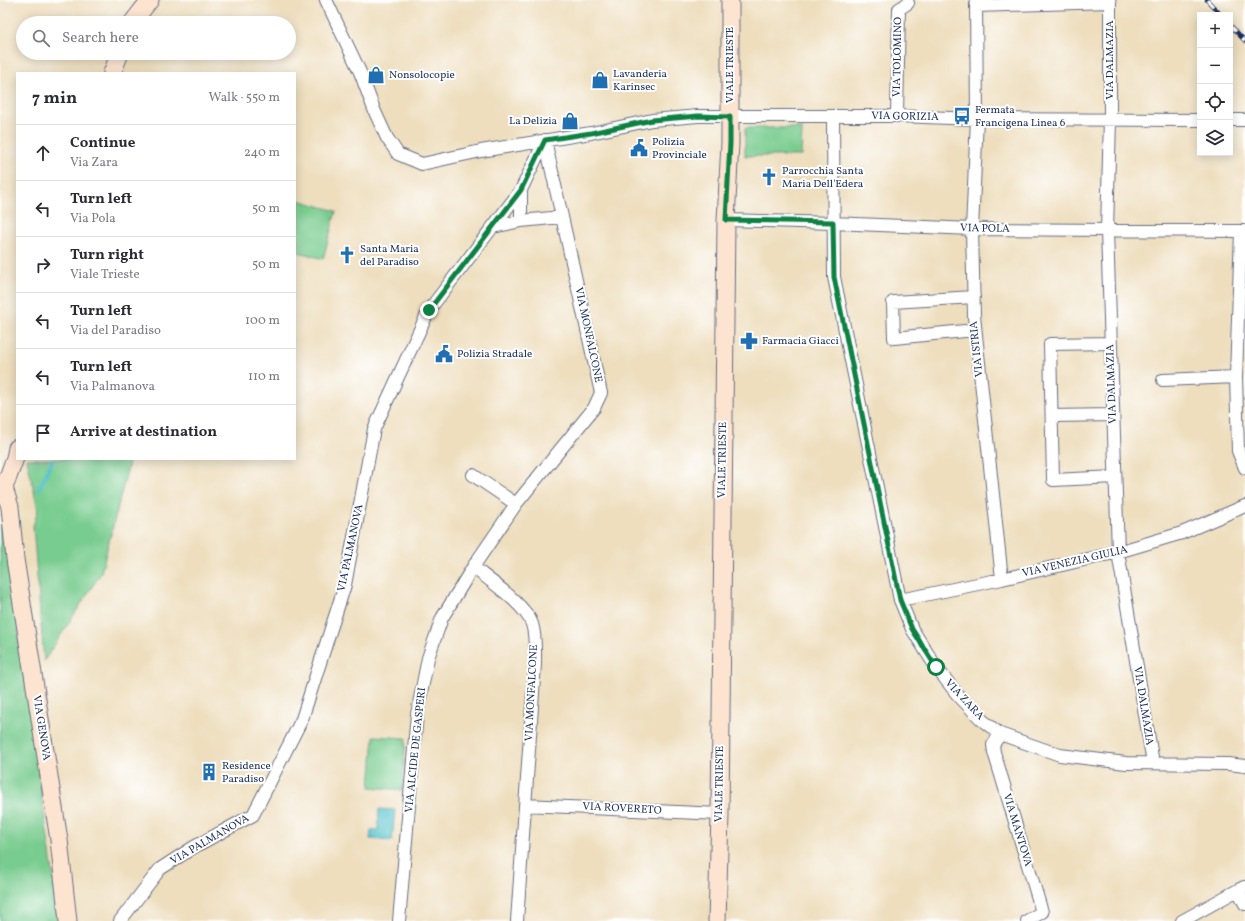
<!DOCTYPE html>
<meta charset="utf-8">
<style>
body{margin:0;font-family:Vollkorn,serif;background:#f7f7f7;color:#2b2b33}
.controls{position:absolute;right:12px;top:12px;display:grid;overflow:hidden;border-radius:0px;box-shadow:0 2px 10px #0003}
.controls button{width:36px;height:36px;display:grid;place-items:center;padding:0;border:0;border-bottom:1px solid #e1e1e2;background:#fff;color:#2b2b33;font:20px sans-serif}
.stop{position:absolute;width:12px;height:12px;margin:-9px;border:3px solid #0b8043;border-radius:50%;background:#fff}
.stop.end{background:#0b8043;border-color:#fff;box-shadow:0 1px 4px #0008}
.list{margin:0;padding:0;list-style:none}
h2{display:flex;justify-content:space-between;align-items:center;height:52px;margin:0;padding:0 16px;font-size:17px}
h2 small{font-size:13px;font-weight:400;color:#7c7c81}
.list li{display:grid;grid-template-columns:26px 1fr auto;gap:12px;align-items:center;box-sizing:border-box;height:56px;padding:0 16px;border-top:1px solid #e1e1e2}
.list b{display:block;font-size:15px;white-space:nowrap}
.list p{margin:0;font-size:13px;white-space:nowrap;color:#7c7c81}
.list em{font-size:13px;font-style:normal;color:#7c7c81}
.icon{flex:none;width:22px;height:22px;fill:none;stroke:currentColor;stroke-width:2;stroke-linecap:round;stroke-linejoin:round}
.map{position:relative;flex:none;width:1245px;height:921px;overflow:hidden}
.search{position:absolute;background:#fff;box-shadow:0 2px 10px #0003;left:16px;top:16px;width:280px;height:44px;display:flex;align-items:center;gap:10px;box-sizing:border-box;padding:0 14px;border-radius:22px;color:#7c7c81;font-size:15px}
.panel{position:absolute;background:#fff;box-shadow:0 2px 10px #0003;left:16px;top:72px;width:280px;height:388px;border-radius:0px}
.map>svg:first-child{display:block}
</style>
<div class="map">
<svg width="1245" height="921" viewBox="0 0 1245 921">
<rect width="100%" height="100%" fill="#fff"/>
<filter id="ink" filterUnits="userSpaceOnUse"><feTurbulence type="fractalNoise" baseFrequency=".025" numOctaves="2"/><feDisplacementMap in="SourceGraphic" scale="8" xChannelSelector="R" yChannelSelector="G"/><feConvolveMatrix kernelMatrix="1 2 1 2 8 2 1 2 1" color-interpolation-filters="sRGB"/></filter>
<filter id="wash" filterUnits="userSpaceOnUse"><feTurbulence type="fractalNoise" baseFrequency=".012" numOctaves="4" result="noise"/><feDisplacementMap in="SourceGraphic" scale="16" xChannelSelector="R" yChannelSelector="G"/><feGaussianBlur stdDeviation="0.9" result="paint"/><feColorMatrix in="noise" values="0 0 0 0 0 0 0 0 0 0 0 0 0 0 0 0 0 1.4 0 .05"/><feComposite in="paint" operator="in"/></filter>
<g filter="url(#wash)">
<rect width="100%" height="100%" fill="#eedebe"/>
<path fill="#79cc8f" stroke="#4a7e76" d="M 745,128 L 802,128 L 801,156 L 745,156 Z
M 295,199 L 336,211 L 323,259 L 295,251 Z
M 27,459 L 130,459 L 101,573 L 44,661 L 33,526 L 38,510 Z
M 0,525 L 7,537 L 26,687 L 60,921 L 0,921 Z
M 374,736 L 406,738 L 402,790 L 370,787 Z"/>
<path fill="#54c2ca" stroke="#387894" d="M 379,809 L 395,810 L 392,841 L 370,839 L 371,830 L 378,830 Z"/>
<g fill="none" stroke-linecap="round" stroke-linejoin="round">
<path stroke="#54c2ca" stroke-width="4" d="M 39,489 L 53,459"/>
</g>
</g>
<g filter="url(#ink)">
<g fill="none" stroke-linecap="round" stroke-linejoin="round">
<g stroke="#656c80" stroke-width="14">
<path id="minor" d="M 326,0 L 360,72 L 375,112 L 387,138 L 398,154 L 422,164 L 481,151 L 591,133 L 652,120 L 698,116 L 897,116 L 977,119 L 1200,120
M 976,0 L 977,119 L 972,229 L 974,316 L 1002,579
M 976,6 L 1110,2 L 1110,119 L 1107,231 L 1118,552 L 1153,763
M 833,116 L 834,277 L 900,600 L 912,629 L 936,667 L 957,694 L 982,720 L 1000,734 L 1060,755 L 1126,763 L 1228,764 L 1245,766
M 897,116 L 899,9 L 908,3
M 1230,120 L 1245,120
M 521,190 L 521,221
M 726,220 L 833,223 L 972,229 L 1245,231
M 493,227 L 521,221 L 562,217
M 1241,231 L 1236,377 L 1238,451 L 1245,468
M 974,297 L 893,302 L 894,338 L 975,330
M 1111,343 L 1050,344 L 1053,480 L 1115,477
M 1163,380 L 1236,377
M 1052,416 L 1113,415
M 473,475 L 516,504
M 900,600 L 1002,579 L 1118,552 L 1182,533 L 1245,506
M 1000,734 L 993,745 L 994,752 L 1042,912 L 1027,921
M 525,805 L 720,814
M 1244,887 L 1238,890 L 1245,904
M 120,921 L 160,869 L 194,847 L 253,815 L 302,719 L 345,585 L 374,429 L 429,310 L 521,190 L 545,140
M 399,921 L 417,714 L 428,658 L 442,618 L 473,567
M 517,921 L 535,664 C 535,651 536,636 532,624 C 526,605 489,580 473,567 L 516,504 L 594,408 L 601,393 L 545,140
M 1182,921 L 1238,890"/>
</g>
<g stroke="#656c80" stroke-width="19">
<path id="secondary" d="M 132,23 L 150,0
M 112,73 L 120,53
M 5,485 L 15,458 L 17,448
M 5,491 L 10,507 L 15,559 L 59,840 L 68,921
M 717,921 L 720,814 L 726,220 L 730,143 L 730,0"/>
</g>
<use href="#minor" stroke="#fff" stroke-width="12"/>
<use href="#secondary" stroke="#fde4d1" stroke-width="17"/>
<g stroke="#1b2f5e" stroke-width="4.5">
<path id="rail" d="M 1207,0 L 1221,15
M 1230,25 L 1245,41"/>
</g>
<use href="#rail" stroke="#fff" stroke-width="3" stroke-dasharray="9" stroke-linecap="butt"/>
</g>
</g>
<g fill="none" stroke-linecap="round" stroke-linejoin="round" filter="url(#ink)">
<path stroke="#0b8043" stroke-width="5" d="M 429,310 L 521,190 L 545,140 L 591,133 L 652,120 L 698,116 L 730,117 L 730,143 L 726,220 L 833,222 L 834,277 L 900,600 L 912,629 L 936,667"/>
</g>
<defs>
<g id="shop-bare" transform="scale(1.38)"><path d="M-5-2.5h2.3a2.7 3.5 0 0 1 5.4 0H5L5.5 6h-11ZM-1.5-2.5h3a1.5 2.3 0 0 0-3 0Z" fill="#1f6fb2" stroke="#fff" stroke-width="2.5" paint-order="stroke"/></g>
<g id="bus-bare" transform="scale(1.38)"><path d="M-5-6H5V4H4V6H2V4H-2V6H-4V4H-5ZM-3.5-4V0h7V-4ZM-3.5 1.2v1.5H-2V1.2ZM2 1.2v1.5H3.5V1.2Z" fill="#1f6fb2" stroke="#fff" stroke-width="2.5" paint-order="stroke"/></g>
<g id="civic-bare" transform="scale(1.38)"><path d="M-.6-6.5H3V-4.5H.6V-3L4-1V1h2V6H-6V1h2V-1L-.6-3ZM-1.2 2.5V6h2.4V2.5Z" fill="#1f6fb2" stroke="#fff" stroke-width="2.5" paint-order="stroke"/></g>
<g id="church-bare" transform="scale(1.38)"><path d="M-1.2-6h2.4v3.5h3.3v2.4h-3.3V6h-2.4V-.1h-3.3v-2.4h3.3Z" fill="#1f6fb2" stroke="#fff" stroke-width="2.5" paint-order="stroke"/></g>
<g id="pharmacy-bare" transform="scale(1.38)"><path d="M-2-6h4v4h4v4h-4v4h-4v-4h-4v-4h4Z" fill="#1f6fb2" stroke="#fff" stroke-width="2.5" paint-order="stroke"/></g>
<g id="building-bare" transform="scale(1.38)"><path d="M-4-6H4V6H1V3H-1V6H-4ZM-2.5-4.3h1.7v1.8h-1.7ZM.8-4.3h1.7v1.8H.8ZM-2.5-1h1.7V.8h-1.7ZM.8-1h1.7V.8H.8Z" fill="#1f6fb2" stroke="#fff" stroke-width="2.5" paint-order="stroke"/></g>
</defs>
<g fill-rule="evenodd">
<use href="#shop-bare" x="376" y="75"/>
<use href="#shop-bare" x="600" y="80"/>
<use href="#bus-bare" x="962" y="116"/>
<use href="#shop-bare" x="570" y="121"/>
<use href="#civic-bare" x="639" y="148"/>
<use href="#church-bare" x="769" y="177"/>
<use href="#church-bare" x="347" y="255"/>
<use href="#pharmacy-bare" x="749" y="341"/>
<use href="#civic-bare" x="444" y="354"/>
<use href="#building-bare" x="209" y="772"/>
</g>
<g text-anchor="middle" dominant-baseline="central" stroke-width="4" stroke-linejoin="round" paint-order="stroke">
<g font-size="11" fill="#1b2f5e" stroke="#fff">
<text transform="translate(898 57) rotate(-89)">VIA TOLOMINO</text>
<text transform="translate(1110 60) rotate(-90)">VIA DALMAZIA</text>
<text transform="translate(730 65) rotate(-90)">VIALE TRIESTE</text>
<text transform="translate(905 117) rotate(1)">VIA GORIZIA</text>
<text transform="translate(985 229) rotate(1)">VIA POLA</text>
<text transform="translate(588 335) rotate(78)">VIA MONFALCONE</text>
<text transform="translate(977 349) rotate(-96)">VIA ISTRIA</text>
<text transform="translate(1112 384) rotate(-92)">VIA DALMAZIA</text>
<text transform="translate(723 460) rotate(-89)">VIALE TRIESTE</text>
<text transform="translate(351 548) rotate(-78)">VIA PALMANOVA</text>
<text transform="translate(1075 562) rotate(-13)">VIA VENEZIA GIULIA</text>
<text transform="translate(532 693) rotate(-87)">VIA MONFALCONE</text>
<text transform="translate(964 700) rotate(47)">VIA ZARA</text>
<text transform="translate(1143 706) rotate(81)">VIA DALMAZIA</text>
<text transform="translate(41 728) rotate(81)">VIA GENOVA</text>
<text transform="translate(416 750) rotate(-84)">VIA ALCIDE DE GASPERI</text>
<text transform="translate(720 784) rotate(-89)">VIALE TRIESTE</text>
<text transform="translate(622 809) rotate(3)">VIA ROVERETO</text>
<text transform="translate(1017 830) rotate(73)">VIA MANTOVA</text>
<text transform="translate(210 840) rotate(-30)">VIA PALMANOVA</text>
</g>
<g font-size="11" fill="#1b2f5e" stroke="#fff" text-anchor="start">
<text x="613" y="74">Lavanderia<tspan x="613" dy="13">Karinsec</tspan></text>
<text x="389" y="75">Nonsolocopie</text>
<text x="975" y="110">Fermata<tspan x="975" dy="13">Francigena Linea 6</tspan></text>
<text x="557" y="121" text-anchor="end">La Delizia</text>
<text x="652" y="142">Polizia<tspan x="652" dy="13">Provinciale</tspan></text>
<text x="782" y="171">Parrocchia Santa<tspan x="782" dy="13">Maria Dell'Edera</tspan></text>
<text x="360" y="249">Santa Maria<tspan x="360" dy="13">del Paradiso</tspan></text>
<text x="762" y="341">Farmacia Giacci</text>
<text x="457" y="354">Polizia Stradale</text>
<text x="222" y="766">Residence<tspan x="222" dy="13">Paradiso</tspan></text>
</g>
</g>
</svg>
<div class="controls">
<button>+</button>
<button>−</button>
<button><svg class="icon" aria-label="locate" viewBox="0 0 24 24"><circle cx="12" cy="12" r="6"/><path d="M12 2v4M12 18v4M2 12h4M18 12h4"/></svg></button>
<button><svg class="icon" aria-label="layers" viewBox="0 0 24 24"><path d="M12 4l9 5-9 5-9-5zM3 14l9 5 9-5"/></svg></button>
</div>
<div class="stop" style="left:936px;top:667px"></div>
<div class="stop end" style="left:429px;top:310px"></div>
<div class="search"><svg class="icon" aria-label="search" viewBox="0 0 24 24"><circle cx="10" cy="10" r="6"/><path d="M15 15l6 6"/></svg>Search here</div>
<section class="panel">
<h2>7 min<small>Walk · 550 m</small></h2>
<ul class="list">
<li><svg class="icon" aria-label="ahead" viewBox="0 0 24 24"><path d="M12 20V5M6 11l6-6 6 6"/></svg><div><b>Continue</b><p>Via Zara</p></div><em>240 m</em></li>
<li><svg class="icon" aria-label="left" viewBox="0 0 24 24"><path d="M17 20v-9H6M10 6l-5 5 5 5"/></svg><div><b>Turn left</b><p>Via Pola</p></div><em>50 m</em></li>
<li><svg class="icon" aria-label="right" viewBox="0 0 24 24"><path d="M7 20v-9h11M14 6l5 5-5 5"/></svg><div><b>Turn right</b><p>Viale Trieste</p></div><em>50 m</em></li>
<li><svg class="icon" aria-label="left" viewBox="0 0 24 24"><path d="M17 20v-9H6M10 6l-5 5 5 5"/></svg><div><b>Turn left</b><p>Via del Paradiso</p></div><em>100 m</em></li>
<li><svg class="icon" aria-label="left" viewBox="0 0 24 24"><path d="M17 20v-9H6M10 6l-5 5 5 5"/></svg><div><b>Turn left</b><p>Via Palmanova</p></div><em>110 m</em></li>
<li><svg class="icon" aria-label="arrive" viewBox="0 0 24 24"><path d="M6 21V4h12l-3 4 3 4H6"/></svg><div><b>Arrive at destination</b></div></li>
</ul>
</section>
</div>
